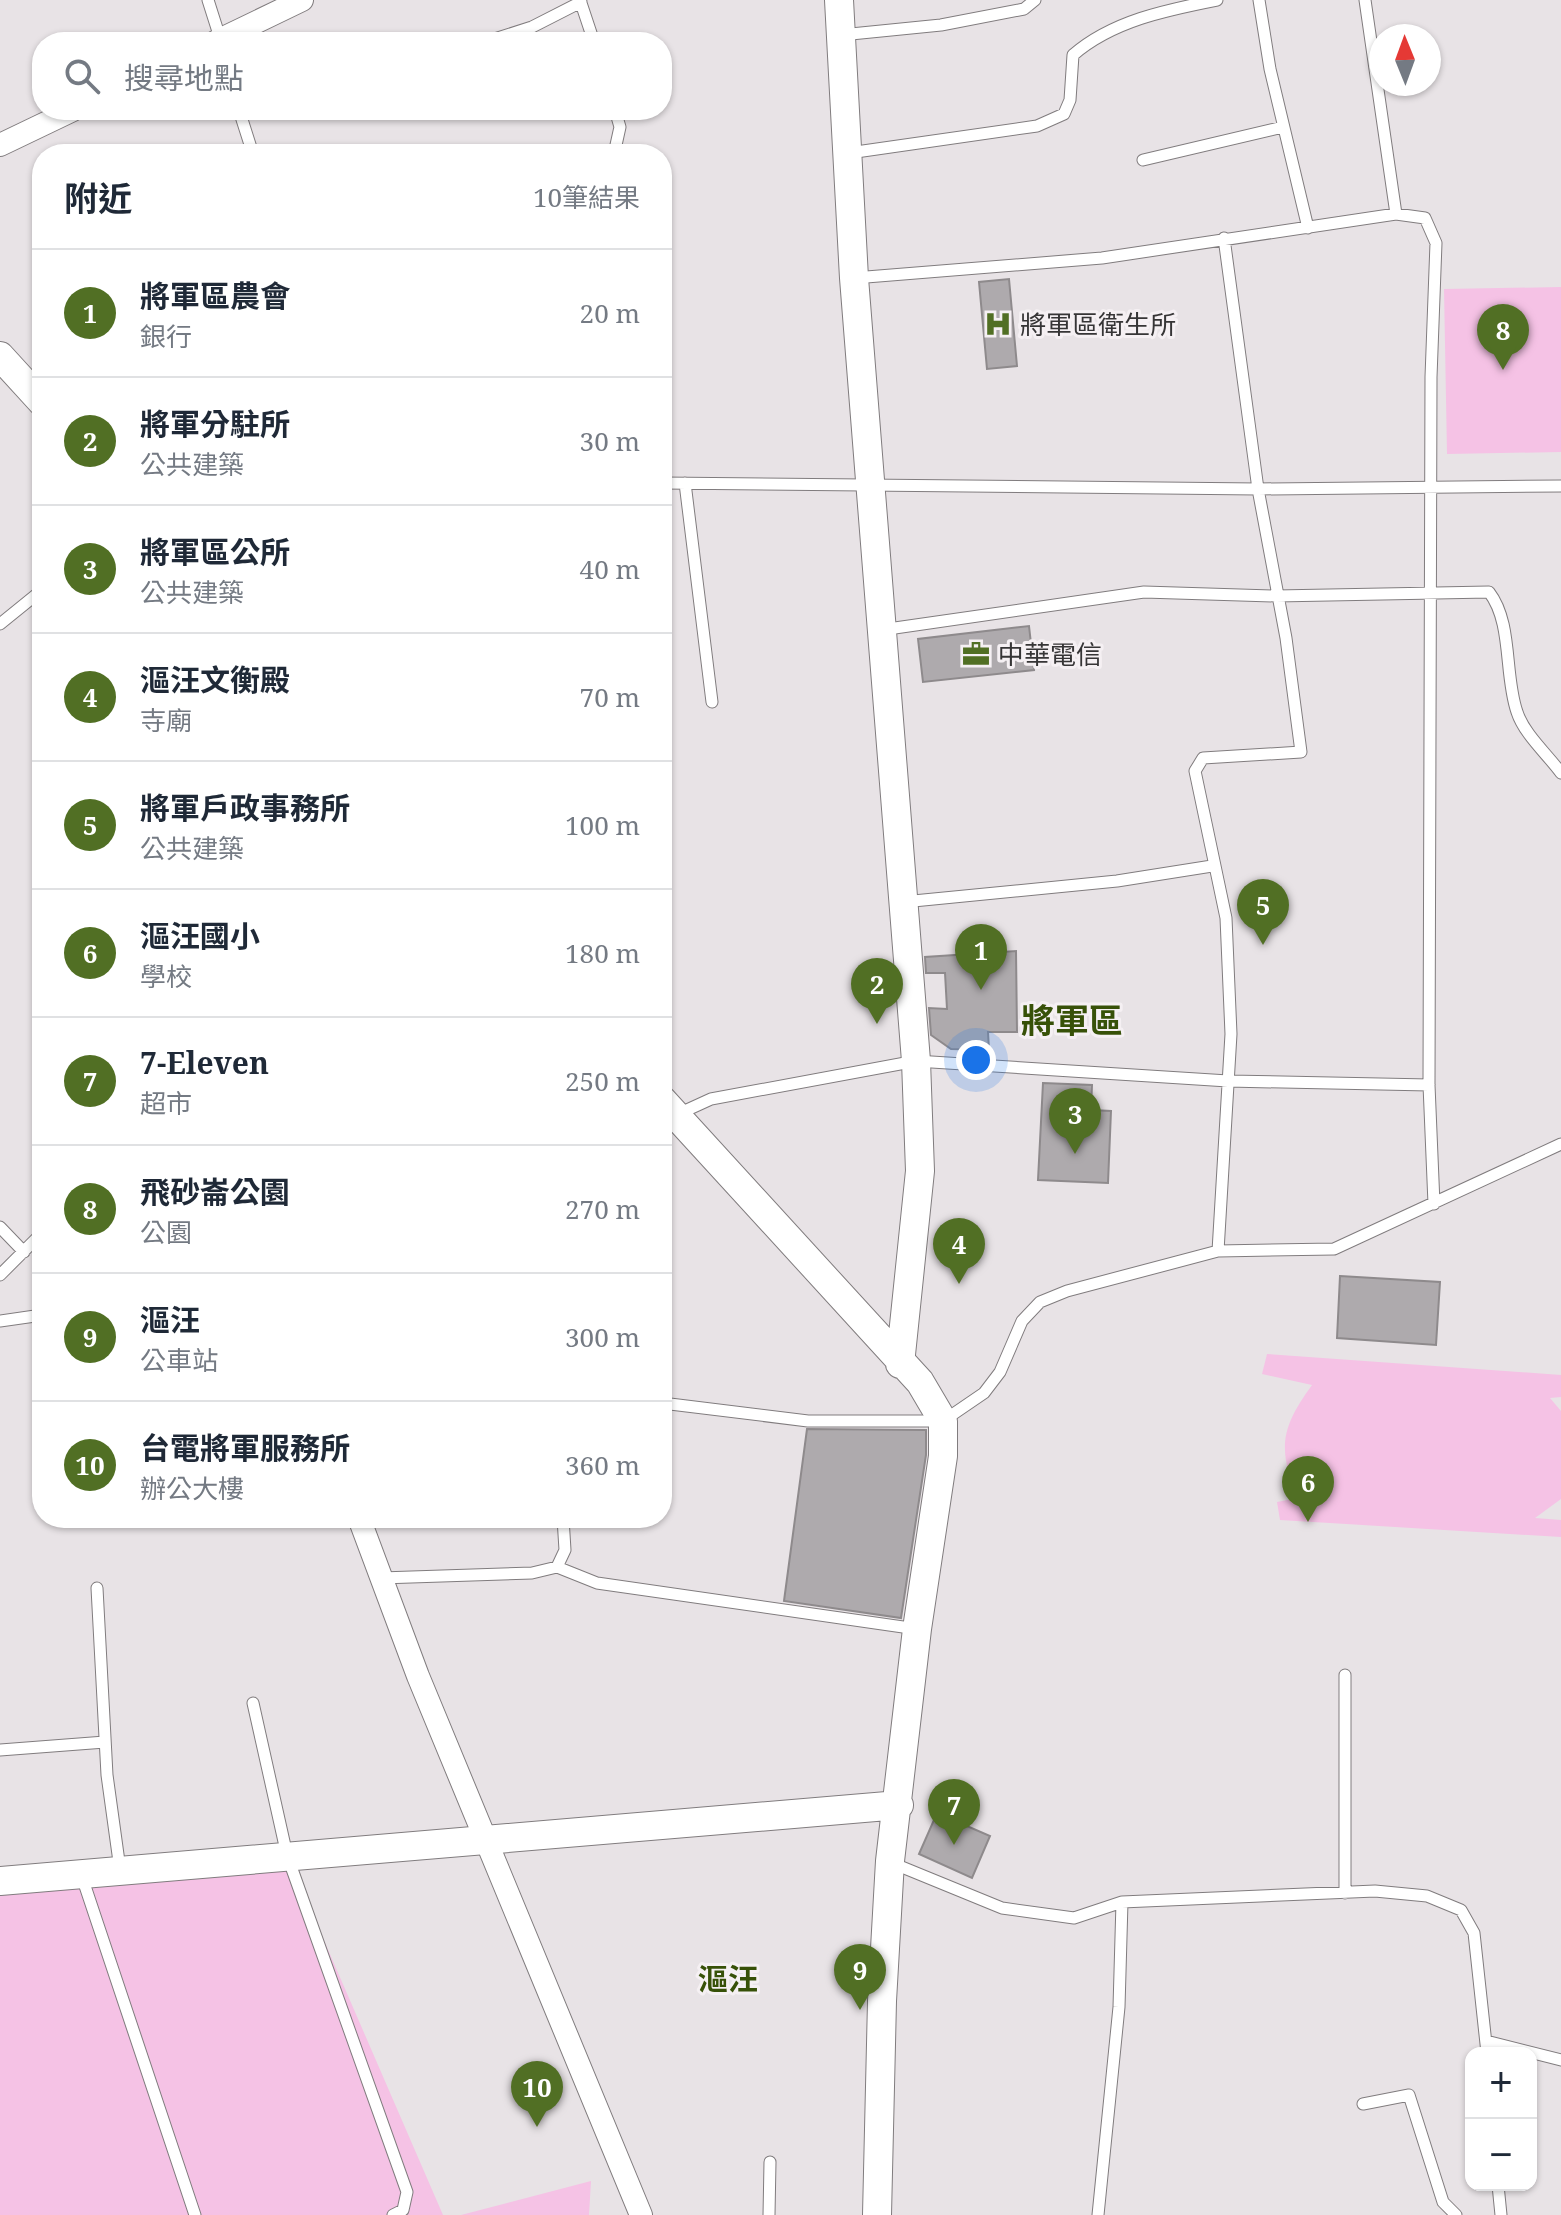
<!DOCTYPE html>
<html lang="zh-TW">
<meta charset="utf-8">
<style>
body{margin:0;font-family:"Noto Serif","Noto Sans TC",serif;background:#f2f2f3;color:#1f2937}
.controls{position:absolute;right:24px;bottom:24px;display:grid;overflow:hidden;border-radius:16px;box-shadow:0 2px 6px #0004}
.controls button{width:72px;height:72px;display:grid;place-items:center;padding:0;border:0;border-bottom:2px solid #e0e1e3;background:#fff;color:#1f2937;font:40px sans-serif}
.compass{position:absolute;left:1369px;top:24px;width:72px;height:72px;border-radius:50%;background:#fff;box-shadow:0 2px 6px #0004;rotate:359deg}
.you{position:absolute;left:976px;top:1060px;width:28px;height:28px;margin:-20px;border:6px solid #fff;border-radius:50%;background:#1a73e8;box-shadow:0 0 0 12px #1a73e833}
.badge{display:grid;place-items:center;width:52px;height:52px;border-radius:50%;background:#516f24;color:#fff;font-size:26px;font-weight:700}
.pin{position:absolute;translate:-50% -66px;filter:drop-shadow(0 2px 4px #0008)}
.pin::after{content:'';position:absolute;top:42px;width:28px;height:24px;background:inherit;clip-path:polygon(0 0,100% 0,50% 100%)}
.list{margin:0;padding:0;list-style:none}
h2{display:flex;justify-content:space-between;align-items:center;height:104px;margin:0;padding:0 32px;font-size:34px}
h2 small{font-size:26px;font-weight:400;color:#747a83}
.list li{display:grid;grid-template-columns:52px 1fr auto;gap:24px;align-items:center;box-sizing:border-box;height:128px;padding:0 32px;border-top:2px solid #e0e1e3}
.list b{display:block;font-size:30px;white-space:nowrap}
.list p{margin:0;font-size:26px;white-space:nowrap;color:#747a83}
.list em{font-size:26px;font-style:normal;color:#747a83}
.icon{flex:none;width:44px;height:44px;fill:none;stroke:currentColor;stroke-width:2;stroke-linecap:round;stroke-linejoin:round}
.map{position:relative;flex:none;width:1561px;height:2215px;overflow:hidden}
.search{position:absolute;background:#fff;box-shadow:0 2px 6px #0004;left:32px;top:32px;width:640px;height:88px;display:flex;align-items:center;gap:20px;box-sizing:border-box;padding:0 28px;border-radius:32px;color:#747a83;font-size:30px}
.panel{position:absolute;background:#fff;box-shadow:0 2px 6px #0004;left:32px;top:144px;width:640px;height:1384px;border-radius:32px}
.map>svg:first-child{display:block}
</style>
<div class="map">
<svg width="1561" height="2215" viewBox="0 0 1561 2215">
<rect width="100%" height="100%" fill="#e8e3e6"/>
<path fill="#f5c2e5" d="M 1561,287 L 1561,452 L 1447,454 L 1444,289 Z
M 1267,1354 L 1561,1375 L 1561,1397 L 1550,1398 L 1561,1411 L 1561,1499 L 1535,1518 L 1561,1520 L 1561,1537 L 1280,1520 L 1277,1502 L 1298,1498 C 1277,1448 1281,1428 1312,1385 L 1262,1374 Z
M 287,1855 L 443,2215 L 0,2215 L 0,1881 Z
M 591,2181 L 589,2215 L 461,2215 Z"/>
<path fill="#aeaaad" stroke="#8e8a8c" stroke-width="2" d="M 1009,279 L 1017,366 L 987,369 L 979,282 Z
M 1029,626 L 1034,670 L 923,682 L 918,639 Z
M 1016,951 L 1017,1032 L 988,1032 L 989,1050 L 951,1049 L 931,1035 L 929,1008 L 947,1009 L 945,973 L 926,973 L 925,957 Z
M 1043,1083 L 1092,1085 L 1091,1110 L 1111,1111 L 1108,1183 L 1038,1180 Z
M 1340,1276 L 1440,1282 L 1436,1345 L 1337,1338 Z
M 807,1429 L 926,1430 L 926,1455 L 901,1618 L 784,1601 Z
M 937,1813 L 990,1836 L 972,1878 L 919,1854 Z"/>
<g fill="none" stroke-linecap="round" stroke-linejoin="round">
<g stroke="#807c7e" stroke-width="13">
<path id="service" d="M 208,0 L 221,41
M 580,0 L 594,42
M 1259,0 L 1270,69 L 1308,228
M 1365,0 L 1396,214
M 841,35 L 941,25 L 1024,9 L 1035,0
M 485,42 L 532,27 L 581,2
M 239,110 L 253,154
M 849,153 L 1037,126 L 1064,114 L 1070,100 L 1073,55 C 1112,21 1166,10 1217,0
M 614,154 L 620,127 L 615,110
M 1143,160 L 1283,127
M 854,278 L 1102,258 L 1396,214 L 1425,218 L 1436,243 L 1431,377 L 1429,1085 L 1434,1204
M 662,483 L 1258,489 L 1561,486
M 685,483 L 712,702
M 0,624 L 42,590
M 881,630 L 1144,592 L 1276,596 L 1489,592 C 1513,623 1504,675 1517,712 C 1524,734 1548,755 1561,773
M 903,902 L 1117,881 L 1212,866
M 662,1130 L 676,1115 L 711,1099 L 916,1061 L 1228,1081 L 1429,1085
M 0,1227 L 24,1252
M 1218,1251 L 1231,1034 L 1226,918 L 1195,771 L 1203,758 L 1301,752 L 1286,638 L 1258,489 L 1224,238
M 0,1275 L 42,1233
M 0,1321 L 42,1315
M 662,1403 L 808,1421 L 943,1421 L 984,1393 L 1000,1372 L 1022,1321 L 1040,1302 L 1067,1291 L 1218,1251 L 1334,1249 L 1561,1144
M 557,1567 L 565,1550 L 563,1518
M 381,1578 L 532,1573 L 557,1567 L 597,1583 L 917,1629
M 97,1588 L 107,1775 L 120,1869
M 253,1703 L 287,1855 L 407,2192 L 403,2210 L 393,2215
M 0,1750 L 105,1742
M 892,1863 L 1002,1908 L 1074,1918 L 1122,1902 L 1375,1891 L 1427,1896 L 1461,1910 L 1474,1933 L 1487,2053
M 81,1874 L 195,2215
M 1345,1893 L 1345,1675
M 1486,2041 L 1561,2060
M 1363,2104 L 1409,2095 L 1443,2202 L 1456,2215
M 1498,2185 L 1501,2215
M 769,2215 L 770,2162
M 1098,2215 L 1119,2007 L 1122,1902"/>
</g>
<g stroke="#807c7e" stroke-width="24">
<path id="minor" d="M 215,42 L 302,0
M 0,145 L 73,110
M 359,1518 L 418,1676 L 641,2215"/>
</g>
<g stroke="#807c7e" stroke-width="30">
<path id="tertiary" d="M 839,0 L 854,278 L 916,1061 L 920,1171 L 900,1364
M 0,356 L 42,402
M 662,1100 L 920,1382 L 943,1421 L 943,1456 L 917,1629 L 890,1861 L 882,2001 L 877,2215
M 0,1881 L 899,1805"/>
</g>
<use href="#service" stroke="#fff" stroke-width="11"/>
<use href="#minor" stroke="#fff" stroke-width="22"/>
<use href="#tertiary" stroke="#fff" stroke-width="28"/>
</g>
<defs>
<g id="hospital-bare" transform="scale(2.16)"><path d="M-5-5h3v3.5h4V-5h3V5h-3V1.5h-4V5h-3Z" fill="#516f24" stroke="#f5f0f3" stroke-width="2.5" paint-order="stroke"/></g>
<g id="office-bare" transform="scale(2.16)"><path d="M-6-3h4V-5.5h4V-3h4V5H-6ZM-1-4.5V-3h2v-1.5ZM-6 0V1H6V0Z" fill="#516f24" stroke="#f5f0f3" stroke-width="2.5" paint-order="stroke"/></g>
</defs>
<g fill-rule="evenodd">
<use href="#hospital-bare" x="998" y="324"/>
<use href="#office-bare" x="976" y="654"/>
</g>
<g text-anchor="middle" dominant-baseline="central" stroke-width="6" stroke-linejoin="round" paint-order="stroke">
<g font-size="26" fill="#363536" stroke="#f5f0f3" text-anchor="start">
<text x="1020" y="324">將軍區衛生所</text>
<text x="998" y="654">中華電信</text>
</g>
<g font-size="30" font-weight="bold" fill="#375108" stroke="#f5f0f3">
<text x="728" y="1978">漚汪</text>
</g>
<g font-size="34" font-weight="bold" fill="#375108" stroke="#f5f0f3">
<text x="1072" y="1020">將軍區</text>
</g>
</g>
</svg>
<div class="controls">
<button>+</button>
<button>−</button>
</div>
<svg class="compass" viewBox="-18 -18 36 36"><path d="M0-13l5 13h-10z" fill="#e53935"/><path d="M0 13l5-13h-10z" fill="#747a83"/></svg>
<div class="you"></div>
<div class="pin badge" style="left:981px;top:990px">1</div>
<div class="pin badge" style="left:877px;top:1024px">2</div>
<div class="pin badge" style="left:1075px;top:1154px">3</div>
<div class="pin badge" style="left:959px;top:1284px">4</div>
<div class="pin badge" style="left:1263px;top:945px">5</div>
<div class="pin badge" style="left:1308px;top:1522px">6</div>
<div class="pin badge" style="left:954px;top:1845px">7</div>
<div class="pin badge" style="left:1503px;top:370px">8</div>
<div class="pin badge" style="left:860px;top:2010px">9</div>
<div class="pin badge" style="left:537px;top:2127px">10</div>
<div class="search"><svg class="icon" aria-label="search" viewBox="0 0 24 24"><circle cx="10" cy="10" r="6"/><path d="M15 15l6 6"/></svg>搜尋地點</div>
<section class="panel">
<h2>附近<small>10筆結果</small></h2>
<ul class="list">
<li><span class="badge">1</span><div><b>將軍區農會</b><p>銀行</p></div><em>20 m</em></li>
<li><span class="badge">2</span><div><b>將軍分駐所</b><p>公共建築</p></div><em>30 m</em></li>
<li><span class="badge">3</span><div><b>將軍區公所</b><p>公共建築</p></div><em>40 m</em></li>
<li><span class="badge">4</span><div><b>漚汪文衡殿</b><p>寺廟</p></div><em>70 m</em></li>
<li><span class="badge">5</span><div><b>將軍戶政事務所</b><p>公共建築</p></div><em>100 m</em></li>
<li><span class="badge">6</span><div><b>漚汪國小</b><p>學校</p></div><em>180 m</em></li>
<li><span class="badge">7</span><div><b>7-Eleven</b><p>超市</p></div><em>250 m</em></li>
<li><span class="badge">8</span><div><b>飛砂崙公園</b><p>公園</p></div><em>270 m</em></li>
<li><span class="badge">9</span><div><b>漚汪</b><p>公車站</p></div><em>300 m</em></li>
<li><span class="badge">10</span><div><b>台電將軍服務所</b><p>辦公大樓</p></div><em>360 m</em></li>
</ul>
</section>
</div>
